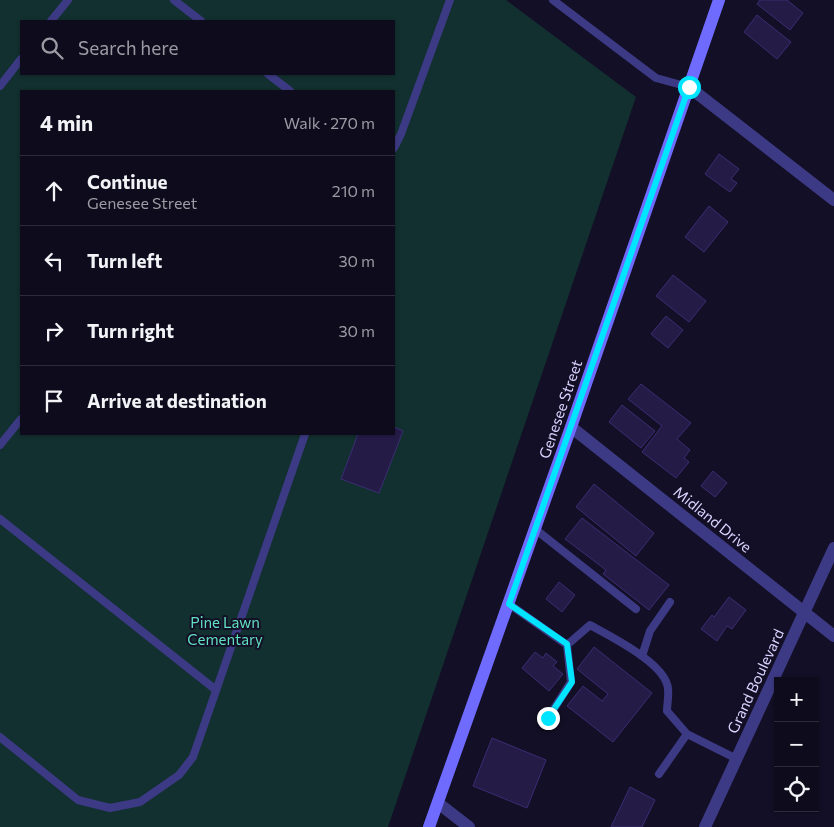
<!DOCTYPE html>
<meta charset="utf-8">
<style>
body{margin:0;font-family:Commissioner,sans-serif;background:#171425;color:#f1f3f6}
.controls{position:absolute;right:15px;bottom:15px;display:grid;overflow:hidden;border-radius:0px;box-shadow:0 1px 4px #0004}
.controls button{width:45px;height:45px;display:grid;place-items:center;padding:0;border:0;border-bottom:1px solid #2e2b3b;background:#0e0b1c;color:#f1f3f6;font:25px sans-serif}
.stop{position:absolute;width:15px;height:15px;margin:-11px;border:4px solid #00e5ff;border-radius:50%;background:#fff}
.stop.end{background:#00e5ff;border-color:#fff;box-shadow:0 1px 5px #0008}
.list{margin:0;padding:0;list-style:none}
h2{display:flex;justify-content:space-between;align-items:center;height:65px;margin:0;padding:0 20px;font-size:21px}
h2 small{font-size:16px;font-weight:400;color:#9b9ba3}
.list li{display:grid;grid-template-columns:32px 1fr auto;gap:15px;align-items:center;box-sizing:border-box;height:70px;padding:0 20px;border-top:1px solid #2e2b3b}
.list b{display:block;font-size:19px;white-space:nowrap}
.list p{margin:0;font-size:16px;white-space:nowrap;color:#9b9ba3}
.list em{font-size:16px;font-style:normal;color:#9b9ba3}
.icon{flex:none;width:28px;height:28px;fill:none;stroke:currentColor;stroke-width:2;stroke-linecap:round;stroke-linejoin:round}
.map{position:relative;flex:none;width:834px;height:827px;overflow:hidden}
.search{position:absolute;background:#0e0b1c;box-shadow:0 1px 4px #0004;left:20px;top:20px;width:375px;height:55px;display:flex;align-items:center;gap:12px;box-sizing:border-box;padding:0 18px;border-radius:0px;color:#9b9ba3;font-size:19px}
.panel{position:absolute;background:#0e0b1c;box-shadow:0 1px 4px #0004;left:20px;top:90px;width:375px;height:345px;border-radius:0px}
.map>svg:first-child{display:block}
</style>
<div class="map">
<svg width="834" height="827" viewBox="0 0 834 827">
<rect width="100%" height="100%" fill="#130f26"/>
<path fill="#12302f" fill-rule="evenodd" d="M 0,0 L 506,0 L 636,97 L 388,827 L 0,827 ZM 21,21 L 394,21 L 394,74 L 21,74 ZM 21,91 L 394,91 L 394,434 L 21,434 Z"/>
<path fill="#241b47" stroke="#3b2d73" d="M 760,0 L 787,0 L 803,13 L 790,30 L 757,4 Z
M 757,15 L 791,42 L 777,59 L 744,32 Z
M 719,154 L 739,169 L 731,179 L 737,183 L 730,192 L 705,174 Z
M 709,206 L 728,222 L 704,252 L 685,237 Z
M 673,275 L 706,301 L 689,322 L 656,296 Z
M 666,316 L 683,330 L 668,348 L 651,334 Z
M 641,384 L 691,423 L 677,439 L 690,450 L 684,458 L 689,462 L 676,478 L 642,452 L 662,426 L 628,399 Z
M 622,405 L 655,431 L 641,448 L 609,422 Z
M 394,427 L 403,431 L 379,493 L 341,479 L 358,434 L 394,434 Z
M 713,471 L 727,483 L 715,497 L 701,486 Z
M 594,484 L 654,533 L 636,556 L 576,507 Z
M 582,518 L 669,585 L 649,610 L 603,574 L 606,570 L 565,539 Z
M 559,582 L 575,595 L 562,612 L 546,599 Z
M 729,597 L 746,610 L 732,629 L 727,626 L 717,641 L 701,629 L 712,615 L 714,617 Z
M 594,647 L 652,693 L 613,742 L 567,706 L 583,686 L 602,701 L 608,694 L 577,669 Z
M 535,652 L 543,658 L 546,653 L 557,662 L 553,666 L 563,674 L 549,691 L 522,668 Z
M 492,738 L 546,760 L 527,808 L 473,786 Z
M 630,787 L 655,800 L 642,827 L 611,827 Z"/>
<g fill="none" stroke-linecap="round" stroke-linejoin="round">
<path stroke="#3d3a85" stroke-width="8" d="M 174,0 L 201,21
M 553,0 L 656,78 L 689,87
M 51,21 L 68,0
M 268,74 L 290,91
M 0,86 L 21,59
M 394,148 L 401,134 L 450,0
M 0,445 L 21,419
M 0,519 L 216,690
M 535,529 L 636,609
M 509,604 L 567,645 L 590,625 C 610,636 660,661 667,684 C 670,691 667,703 667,711 L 687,734 L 737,759
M 642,656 L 650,631 L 670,602
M 548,718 L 571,682 L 567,645
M 0,737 L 78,800 L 110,808 L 140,802 L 179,775 L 193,757 L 305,434
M 659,774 L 687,734"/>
<path stroke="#3d3a85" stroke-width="12" d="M 689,87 L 834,200
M 571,427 L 834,636
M 438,803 L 469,827
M 705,827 L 834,548"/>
<path stroke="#6f6bff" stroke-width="12" d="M 429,827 L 571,427 L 719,0"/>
</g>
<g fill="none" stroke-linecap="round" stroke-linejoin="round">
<path stroke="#00e5ff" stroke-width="6" d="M 548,718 L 572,682 L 567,644 L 509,604 L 689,87"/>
</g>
<g text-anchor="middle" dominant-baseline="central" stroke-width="4" stroke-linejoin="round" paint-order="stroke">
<g font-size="15" fill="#d9d4ff" stroke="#130f26">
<text transform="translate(560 409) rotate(-71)">Genesee Street</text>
<text transform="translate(713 519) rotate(39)">Midland Drive</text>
<text transform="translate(755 681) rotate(-65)">Grand Boulevard</text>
</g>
<g font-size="15" fill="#5fe0c0" stroke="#130f26">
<text x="225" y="622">Pine Lawn<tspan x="225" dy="17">Cementary</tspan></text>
</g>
</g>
</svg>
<div class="controls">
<button>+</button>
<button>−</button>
<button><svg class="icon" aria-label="locate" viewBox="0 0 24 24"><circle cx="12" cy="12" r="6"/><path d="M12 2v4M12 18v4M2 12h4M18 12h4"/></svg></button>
</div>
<div class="stop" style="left:689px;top:87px"></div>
<div class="stop end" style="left:548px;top:718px"></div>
<div class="search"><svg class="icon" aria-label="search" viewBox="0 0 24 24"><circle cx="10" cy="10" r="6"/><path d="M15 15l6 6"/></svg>Search here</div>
<section class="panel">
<h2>4 min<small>Walk · 270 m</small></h2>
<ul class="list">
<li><svg class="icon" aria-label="ahead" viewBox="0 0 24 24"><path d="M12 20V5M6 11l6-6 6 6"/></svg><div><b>Continue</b><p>Genesee Street</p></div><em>210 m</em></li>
<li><svg class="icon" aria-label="left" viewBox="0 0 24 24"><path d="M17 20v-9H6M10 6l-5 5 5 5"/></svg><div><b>Turn left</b></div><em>30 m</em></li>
<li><svg class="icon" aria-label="right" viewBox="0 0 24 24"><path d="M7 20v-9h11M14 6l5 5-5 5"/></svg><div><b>Turn right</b></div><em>30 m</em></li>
<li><svg class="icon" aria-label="arrive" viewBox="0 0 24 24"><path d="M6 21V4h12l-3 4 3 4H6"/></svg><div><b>Arrive at destination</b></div></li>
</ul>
</section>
</div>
